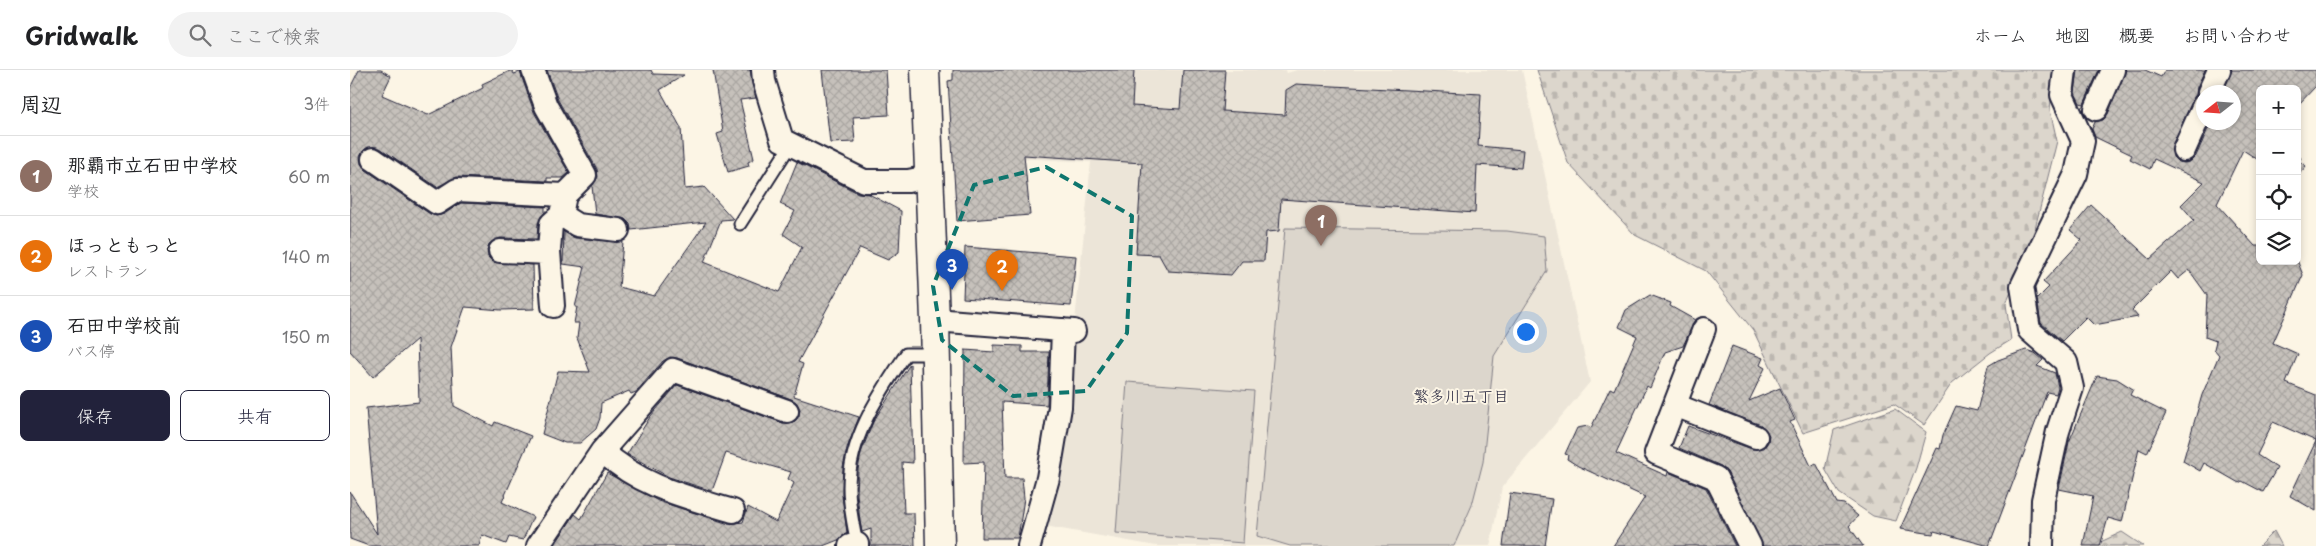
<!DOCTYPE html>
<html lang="ja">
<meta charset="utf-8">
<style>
body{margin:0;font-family:"Playpen Sans","Klee One",sans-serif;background:#f2f2f2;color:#202124}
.controls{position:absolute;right:15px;top:15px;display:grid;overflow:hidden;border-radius:8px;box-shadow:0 2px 8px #0003}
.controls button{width:45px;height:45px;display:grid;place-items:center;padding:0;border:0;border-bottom:1px solid #e0e0e0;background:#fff;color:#202124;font:25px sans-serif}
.compass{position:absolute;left:1846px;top:15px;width:45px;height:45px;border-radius:50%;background:#fff;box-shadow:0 2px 8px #0003;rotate:253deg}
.you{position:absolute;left:1175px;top:261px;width:18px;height:18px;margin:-12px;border:4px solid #fff;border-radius:50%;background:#1a73e8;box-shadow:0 0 0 8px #1a73e833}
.badge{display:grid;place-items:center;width:32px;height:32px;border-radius:50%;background:#22223b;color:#fff;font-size:16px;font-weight:700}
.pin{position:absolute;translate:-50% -41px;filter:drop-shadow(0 1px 2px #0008)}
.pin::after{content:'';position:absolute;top:26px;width:18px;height:15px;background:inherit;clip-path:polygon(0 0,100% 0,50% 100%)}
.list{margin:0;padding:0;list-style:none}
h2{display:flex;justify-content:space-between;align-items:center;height:65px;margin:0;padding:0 20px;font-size:21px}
h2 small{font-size:16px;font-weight:400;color:#757577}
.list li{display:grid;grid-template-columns:32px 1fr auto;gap:15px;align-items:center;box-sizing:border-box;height:80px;padding:0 20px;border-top:1px solid #e0e0e0}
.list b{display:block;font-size:19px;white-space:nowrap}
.list p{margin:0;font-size:16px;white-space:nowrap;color:#757577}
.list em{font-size:16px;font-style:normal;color:#757577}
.actions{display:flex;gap:10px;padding:15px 20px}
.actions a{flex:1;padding:11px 0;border:1px solid #22223b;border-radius:8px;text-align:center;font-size:18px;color:#22223b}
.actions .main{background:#22223b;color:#fff}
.icon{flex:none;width:28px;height:28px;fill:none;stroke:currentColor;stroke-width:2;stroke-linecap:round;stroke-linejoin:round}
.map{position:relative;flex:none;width:1966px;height:476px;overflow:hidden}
header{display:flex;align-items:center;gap:30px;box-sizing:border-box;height:70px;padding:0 25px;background:#fff;border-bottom:1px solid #e0e0e0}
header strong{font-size:24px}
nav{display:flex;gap:28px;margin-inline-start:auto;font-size:18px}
.search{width:350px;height:45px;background:#f2f2f2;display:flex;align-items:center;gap:12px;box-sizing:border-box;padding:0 18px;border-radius:28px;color:#757577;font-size:19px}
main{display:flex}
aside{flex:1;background:#fff}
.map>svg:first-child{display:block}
</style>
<header>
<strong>Gridwalk</strong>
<div class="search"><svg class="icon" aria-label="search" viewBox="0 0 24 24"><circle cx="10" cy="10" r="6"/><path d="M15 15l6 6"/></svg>ここで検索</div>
<nav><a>ホーム</a><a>地図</a><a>概要</a><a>お問い合わせ</a></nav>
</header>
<main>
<aside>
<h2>周辺<small>3件</small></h2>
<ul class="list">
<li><span class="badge" style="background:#8d6e63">1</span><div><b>那覇市立石田中学校</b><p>学校</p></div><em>60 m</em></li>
<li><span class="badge" style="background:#e8710a">2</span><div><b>ほっともっと</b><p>レストラン</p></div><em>140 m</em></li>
<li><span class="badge" style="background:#1a4fb4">3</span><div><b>石田中学校前</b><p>バス停</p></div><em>150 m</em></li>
</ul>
<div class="actions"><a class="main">保存</a><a>共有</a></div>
</aside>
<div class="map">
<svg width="1966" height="476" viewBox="0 0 1966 476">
<defs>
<pattern id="forest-firs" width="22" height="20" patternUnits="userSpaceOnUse" patternTransform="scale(1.25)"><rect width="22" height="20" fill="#dcd6cc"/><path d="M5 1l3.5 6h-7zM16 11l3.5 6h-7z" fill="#bcb7b0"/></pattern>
<pattern id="cemetery-stones" width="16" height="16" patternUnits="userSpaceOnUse" patternTransform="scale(1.25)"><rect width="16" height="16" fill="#dcd6cc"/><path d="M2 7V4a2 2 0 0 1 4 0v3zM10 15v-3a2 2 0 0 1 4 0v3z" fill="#bcb7b0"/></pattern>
<pattern id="building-cross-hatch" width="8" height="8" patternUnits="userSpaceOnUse" patternTransform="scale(1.25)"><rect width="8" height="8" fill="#c6c1bb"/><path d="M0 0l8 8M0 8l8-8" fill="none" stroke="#aaa6a2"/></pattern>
</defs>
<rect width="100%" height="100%" fill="#fcf5e5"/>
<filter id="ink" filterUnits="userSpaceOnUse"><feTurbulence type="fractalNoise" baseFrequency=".02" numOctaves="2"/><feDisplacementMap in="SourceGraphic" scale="10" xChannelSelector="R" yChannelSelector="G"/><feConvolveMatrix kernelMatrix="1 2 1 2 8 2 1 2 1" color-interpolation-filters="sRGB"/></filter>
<g filter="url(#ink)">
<path fill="#ece5d8" d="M 652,0 L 936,0 L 937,3 L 947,0 L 1172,0 L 1240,312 L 1152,417 L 1140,476 L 806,476 L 695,456 L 724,261 L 741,92 L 653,87 Z"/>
<path fill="url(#forest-firs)" stroke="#7f7c84" d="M 1545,339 L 1576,362 L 1566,398 L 1546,451 L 1523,446 L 1489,423 L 1475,399 L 1484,360 Z"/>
<path fill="url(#cemetery-stones)" stroke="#7f7c84" d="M 1187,0 L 1704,0 L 1700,40 L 1707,71 L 1682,170 L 1656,234 L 1661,270 L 1640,283 L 1602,313 L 1574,355 L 1544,334 L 1453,363 L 1403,260 L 1356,201 L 1285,165 L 1218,93 Z
M 1924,461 L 1932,476 L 1909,476 Z
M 1772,462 L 1793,476 L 1742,476 Z"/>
<path fill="#dcd6cc" stroke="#7f7c84" d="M 935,158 L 1157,161 L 1194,166 L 1197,201 L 1144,286 L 1133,392 L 1122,435 L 1104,476 L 940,476 L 907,466 Z
M 777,312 L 904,321 L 893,473 L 766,463 Z"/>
<path fill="url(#building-cross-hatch)" stroke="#22223b" d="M 9,0 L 31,0 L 41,6 L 32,25 L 78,45 L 133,18 L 132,14 L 162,0 L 164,4 L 170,2 L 184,42 L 219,103 L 213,108 L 197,108 L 197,111 L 107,107 L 87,117 L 30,78 L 18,77 L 13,81 L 10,87 L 11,94 L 16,100 L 80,144 L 86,146 L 94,144 L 111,133 L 195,137 L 195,142 L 188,153 L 187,169 L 150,168 L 139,174 L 137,180 L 138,187 L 143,192 L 183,195 L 184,239 L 151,240 L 115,237 L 101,277 L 104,336 L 143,356 L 145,352 L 181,366 L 152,432 L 183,447 L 173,470 L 159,467 L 156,474 L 132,465 L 129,476 L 19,476 L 0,469 L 0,422 L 27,464 L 16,338 L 69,332 L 67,269 L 23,307 L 0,281 L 0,18 Z
M 197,0 L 301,0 L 303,4 L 334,5 L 310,20 L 331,58 L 335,119 L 354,117 L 383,149 L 371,150 L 354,192 L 429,222 L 452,177 L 433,164 L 445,141 L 430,134 L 447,92 L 508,123 L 519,124 L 551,141 L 549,182 L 538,190 L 510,178 L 448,292 L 453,294 L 444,326 L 509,347 L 497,378 L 493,397 L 492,425 L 497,463 L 488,470 L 473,476 L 204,476 L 225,444 L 231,449 L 257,403 L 308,431 L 379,454 L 393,452 L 398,437 L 426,452 L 444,413 L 438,409 L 441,402 L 376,383 L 362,421 L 319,407 L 277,384 L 300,347 L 327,315 L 433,353 L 445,351 L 449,346 L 450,339 L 447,333 L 441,329 L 327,288 L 320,287 L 313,291 L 286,322 L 281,324 L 279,321 L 251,333 L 250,348 L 246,359 L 230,373 L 215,373 L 192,364 L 208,301 L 240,302 L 227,268 L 229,253 L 224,253 L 227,237 L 225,237 L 235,197 L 213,194 L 214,162 L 225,168 L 273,172 L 269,217 L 304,226 L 356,152 L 281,160 L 280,154 L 275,149 L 245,144 L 242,116 L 248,107 L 247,99 L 208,30 Z
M 363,0 L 400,0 L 406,28 L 390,30 L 404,89 L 398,92 L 399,96 L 378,102 L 367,64 L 373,62 Z
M 472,0 L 536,0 L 539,45 L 503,47 L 505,72 L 480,73 Z
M 603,0 L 784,0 L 782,36 L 830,39 L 833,0 L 875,0 L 872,41 L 935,45 L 936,20 L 946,14 L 1131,24 L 1128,76 L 1173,80 L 1171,98 L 1127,95 L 1125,143 L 931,129 L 929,161 L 916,162 L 914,191 L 892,191 L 881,205 L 818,201 L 809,185 L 786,184 L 792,93 L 674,85 L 680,145 L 607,151 L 598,11 L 603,10 Z
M 1728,0 L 1749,0 L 1734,34 L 1730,33 L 1725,23 Z
M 1776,0 L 1795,0 L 1811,7 L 1815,0 L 1855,0 L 1847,17 L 1846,24 L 1822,75 L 1823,87 L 1828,92 L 1835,93 L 1841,91 L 1846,86 L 1861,52 L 1884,52 L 1884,22 L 1873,22 L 1882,0 L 1966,0 L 1966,16 L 1947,36 L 1947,19 L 1910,19 L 1910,91 L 1893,80 L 1867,134 L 1905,176 L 1910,176 L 1910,191 L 1947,190 L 1953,205 L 1923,273 L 1948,284 L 1936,313 L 1966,325 L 1966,441 L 1940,426 L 1966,371 L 1923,352 L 1907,385 L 1927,398 L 1913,422 L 1892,411 L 1889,413 L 1854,393 L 1850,401 L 1833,391 L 1852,325 L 1869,285 L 1864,279 L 1866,271 L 1855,267 L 1857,225 L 1839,200 L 1828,209 L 1821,201 L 1782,240 L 1788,247 L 1744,255 L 1736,247 L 1712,271 L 1691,253 L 1687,229 L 1699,217 L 1693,212 L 1732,170 L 1720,160 L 1741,135 L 1800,189 L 1844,150 L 1831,135 L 1854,112 L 1804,89 L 1800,99 L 1780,89 L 1782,85 L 1745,67 L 1742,59 L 1745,52 L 1753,50 L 1758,44 Z
M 1947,85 L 1951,88 L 1949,91 L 1956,96 L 1947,107 Z
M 615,177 L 726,186 L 721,236 L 613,228 Z
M 1300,225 L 1321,233 L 1320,236 L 1345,250 L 1333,276 L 1315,282 L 1300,318 L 1297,316 L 1266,383 L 1317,406 L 1318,402 L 1356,418 L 1385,476 L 1263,476 L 1295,427 L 1228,396 L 1217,389 L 1218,385 L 1215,384 L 1227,358 L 1238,356 L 1241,358 L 1260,318 L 1264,320 L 1287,266 L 1269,257 L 1276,240 Z
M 644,275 L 672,276 L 672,282 L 699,282 L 697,335 L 652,332 L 655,408 L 672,408 L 674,428 L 668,468 L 632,468 L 634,392 L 614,393 L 615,280 L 644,282 Z
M 1382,276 L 1413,288 L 1410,295 L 1415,298 L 1399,331 L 1430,318 L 1445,350 L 1440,352 L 1461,396 L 1466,393 L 1487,433 L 1494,434 L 1508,446 L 1499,456 L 1513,476 L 1413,476 L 1377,402 L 1371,396 L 1329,378 L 1338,356 L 1402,379 L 1414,378 L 1418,372 L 1419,365 L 1411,355 L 1359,335 Z
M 1676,280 L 1685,283 L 1693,290 L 1687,296 L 1705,303 L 1708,317 L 1706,324 L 1697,322 L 1639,476 L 1584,461 L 1583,464 L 1550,459 L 1587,378 L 1590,379 L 1593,365 L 1606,336 L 1627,341 L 1638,296 L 1648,290 Z
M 560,294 L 563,393 L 552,392 L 554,443 L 564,443 L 565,476 L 521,476 L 521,459 L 512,462 L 510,451 L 507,424 L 508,400 L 511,383 L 523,352 Z
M 1747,306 L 1767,309 L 1783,319 L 1780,325 L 1816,343 L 1797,383 L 1789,379 L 1772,452 L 1758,448 L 1750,476 L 1733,476 L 1743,426 L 1709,419 L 1719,372 Z
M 1160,423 L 1202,429 L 1195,476 L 1153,476 Z"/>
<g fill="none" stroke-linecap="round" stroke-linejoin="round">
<g stroke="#22223b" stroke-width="15">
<path id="service" d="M 390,154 L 441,74
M 507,474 C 503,455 499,436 499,417 C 499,367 530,323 556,284 L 586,284"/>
</g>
<g stroke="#22223b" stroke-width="26">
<path id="minor" d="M 413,0 L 414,11 L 432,70 L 514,111 L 558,111 L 579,107
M 1859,22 L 1869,0
M 1746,39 L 1763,0
M 1834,80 L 1854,35
M 23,89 L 87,133 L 107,120 L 215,125 L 235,105 L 196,36 L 183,0
M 211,145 L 227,155 L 268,160
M 150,181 L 199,183
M 203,236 L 199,181 L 201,154 L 211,145 L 215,125
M 585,250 L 724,261
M 1354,259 L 1306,383 L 1366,408 L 1400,476
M 1325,335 L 1406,367
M 252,381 C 292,417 333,426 383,441
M 188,476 L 252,381 L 323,300 L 437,341
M 500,476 L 507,474 L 507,476
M 679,476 L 698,408 L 710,337 L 713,260
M 1692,476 L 1693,430 L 1708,361 L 1722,318 L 1716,292 L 1679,260 L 1672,216 L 1726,104 L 1733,71 L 1712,25 L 1715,0"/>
</g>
<g stroke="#22223b" stroke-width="31">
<path id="tertiary" d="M 575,0 L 585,250 L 590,476"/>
</g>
<use href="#service" stroke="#fcf5e5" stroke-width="11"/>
<use href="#minor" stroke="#fcf5e5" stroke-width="22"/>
<use href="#tertiary" stroke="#fcf5e5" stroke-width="28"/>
</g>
</g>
<path fill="none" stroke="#0f766e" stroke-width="4" stroke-dasharray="10 6" stroke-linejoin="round" d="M 696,97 L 782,146 L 777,263 L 736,321 L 663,326 L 592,270 L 583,216 L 624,115 Z"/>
<g text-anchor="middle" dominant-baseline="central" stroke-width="4" stroke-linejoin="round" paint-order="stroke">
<g font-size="16" fill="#22223b" stroke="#fcf5e5">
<text x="1111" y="325">繁多川五丁目</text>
</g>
</g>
</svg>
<div class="controls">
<button>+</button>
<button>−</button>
<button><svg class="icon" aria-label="locate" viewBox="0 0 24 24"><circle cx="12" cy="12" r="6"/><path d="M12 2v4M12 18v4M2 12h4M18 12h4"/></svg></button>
<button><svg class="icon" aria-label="layers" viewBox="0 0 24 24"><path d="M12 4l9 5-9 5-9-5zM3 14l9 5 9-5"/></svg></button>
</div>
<svg class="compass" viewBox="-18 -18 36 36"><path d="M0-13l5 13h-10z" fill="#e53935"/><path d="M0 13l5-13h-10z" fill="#757577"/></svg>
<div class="you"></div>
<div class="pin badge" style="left:971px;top:176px;background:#8d6e63">1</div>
<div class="pin badge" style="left:652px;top:221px;background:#e8710a">2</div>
<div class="pin badge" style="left:602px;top:220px;background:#1a4fb4">3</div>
</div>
</main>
